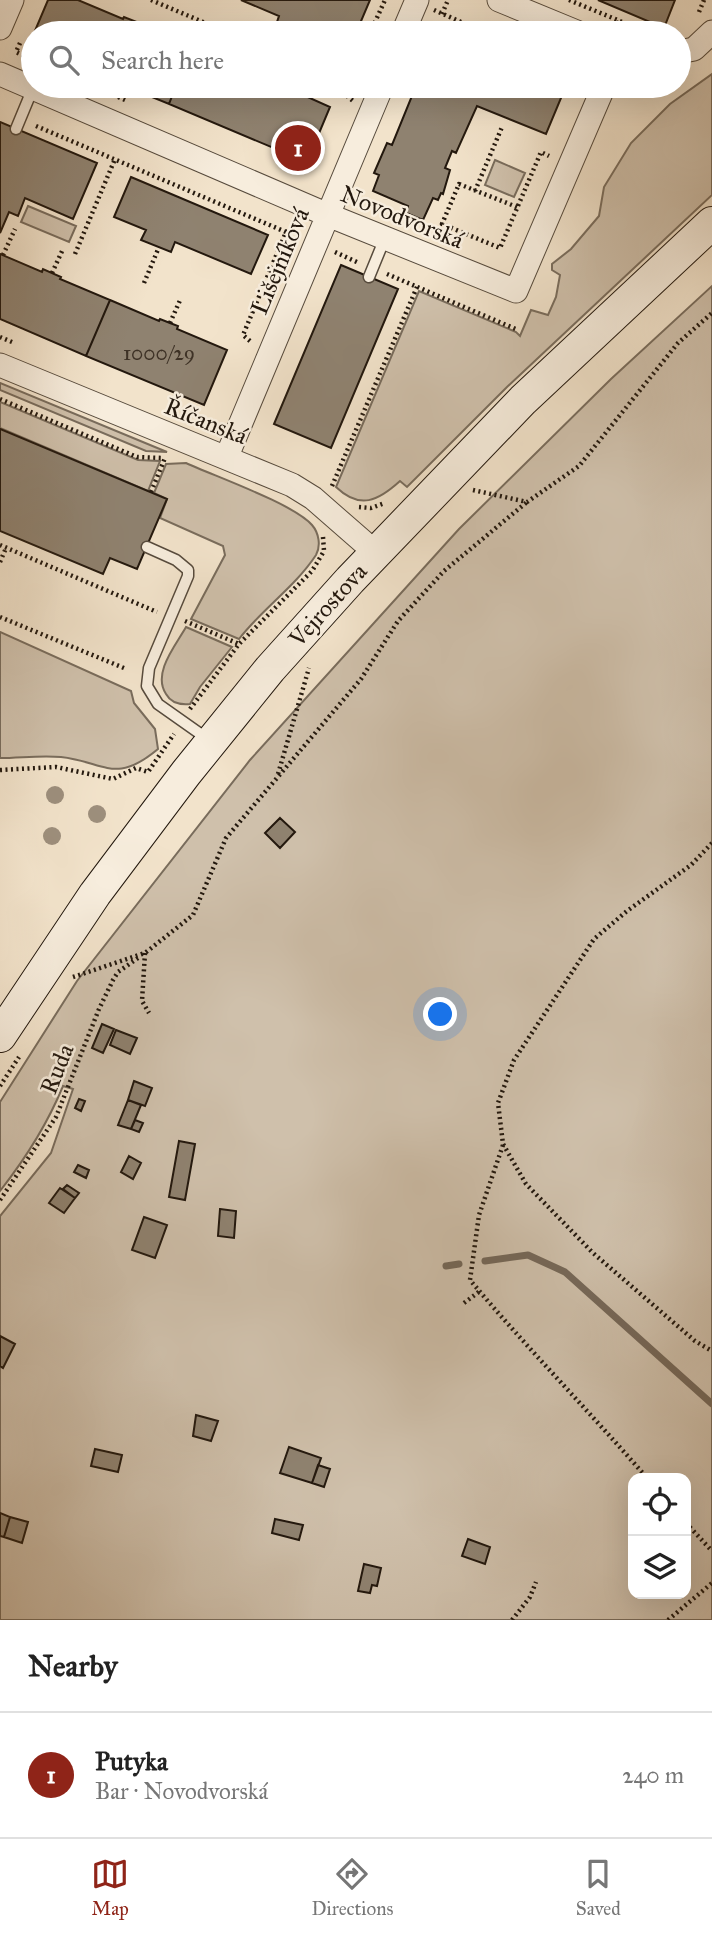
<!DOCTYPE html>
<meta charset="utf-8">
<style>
body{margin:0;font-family:"IM FELL Great Primer",serif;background:#f6f6f6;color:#222}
.controls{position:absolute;right:21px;bottom:21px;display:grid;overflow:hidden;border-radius:14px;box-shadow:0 7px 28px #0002}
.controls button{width:63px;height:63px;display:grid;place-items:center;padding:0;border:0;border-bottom:2px solid #e0e0e0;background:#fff;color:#222;font:35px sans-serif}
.you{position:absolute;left:441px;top:1015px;width:24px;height:24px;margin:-18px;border:5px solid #fff;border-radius:50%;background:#1a73e8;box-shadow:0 0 0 10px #1a73e833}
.badge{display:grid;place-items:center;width:46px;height:46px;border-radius:50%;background:#8f2418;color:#fff;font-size:23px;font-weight:700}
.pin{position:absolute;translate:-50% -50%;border:4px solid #fff;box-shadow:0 2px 7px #0006}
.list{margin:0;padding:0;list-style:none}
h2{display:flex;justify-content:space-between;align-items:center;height:91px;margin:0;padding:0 28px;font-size:30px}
h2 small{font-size:23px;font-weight:400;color:#767676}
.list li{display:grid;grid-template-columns:46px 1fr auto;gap:21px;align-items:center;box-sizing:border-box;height:126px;padding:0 28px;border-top:2px solid #e0e0e0}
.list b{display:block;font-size:26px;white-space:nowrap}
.list p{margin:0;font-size:23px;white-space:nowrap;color:#767676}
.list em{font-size:23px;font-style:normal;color:#767676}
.icon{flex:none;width:38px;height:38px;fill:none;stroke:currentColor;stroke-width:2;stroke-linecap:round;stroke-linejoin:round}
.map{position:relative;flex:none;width:712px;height:1620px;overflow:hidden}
.search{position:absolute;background:#fff;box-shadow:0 7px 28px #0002;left:21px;right:21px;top:21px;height:77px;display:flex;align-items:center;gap:18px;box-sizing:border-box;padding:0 24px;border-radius:38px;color:#767676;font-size:26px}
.sheet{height:217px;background:#fff}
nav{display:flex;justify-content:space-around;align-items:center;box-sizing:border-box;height:98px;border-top:2px solid #e0e0e0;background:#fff;font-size:19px;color:#767676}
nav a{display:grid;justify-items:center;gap:4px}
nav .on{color:#8f2418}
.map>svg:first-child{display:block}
</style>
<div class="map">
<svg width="712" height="1620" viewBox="0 0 712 1620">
<rect width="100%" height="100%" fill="#f2e3cb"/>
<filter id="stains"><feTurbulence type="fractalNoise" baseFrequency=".00286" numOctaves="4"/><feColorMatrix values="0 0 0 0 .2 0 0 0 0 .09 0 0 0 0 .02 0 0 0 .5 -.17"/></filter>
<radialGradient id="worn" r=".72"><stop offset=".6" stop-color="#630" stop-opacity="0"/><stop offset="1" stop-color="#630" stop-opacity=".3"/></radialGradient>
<path fill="#cfc0ab" stroke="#796c5c" stroke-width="2" fill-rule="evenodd" d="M 712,74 L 712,195 L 507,387 L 407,487 L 400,481 C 378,501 360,510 336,487 L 419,291 L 516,332 L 520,336 L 531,310 L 548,315 L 556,297 L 560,275 L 552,270 L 552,264 L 571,249 L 599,216 L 604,187 L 631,143 L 670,104 Z
M 495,160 L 525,173 L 514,197 L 485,185 Z
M 28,206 L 76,226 L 69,242 L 21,222 Z
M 712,286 L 712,1620 L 0,1620 L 0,1216 L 51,1153 L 73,1089 L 63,1086 C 47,1125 26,1158 0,1191 L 0,1102 L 77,981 L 250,760 L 459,529 L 611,379 ZM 633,1478 L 686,1478 L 686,1594 L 633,1594 Z
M 0,383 L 167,452 L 146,451 L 0,390 Z
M 0,402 L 138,460 L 160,461 L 148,491 L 0,428 Z
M 186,463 C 214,476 294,504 312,525 C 319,533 321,546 316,555 C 295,587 262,609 239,639 L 191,619 L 225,555 L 223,546 L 160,518 L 167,499 L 154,493 L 166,464 Z
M 186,627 L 232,647 L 200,687 L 190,704 C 180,705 171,703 166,694 C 152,673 176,645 186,627 Z
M 0,632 L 131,691 L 134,703 L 155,729 L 158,749 C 115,785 105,762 61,757 C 41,755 20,758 0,758 Z"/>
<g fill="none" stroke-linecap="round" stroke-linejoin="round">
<path stroke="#756859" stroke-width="7" d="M 485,1261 L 528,1255 L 565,1272 L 712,1404
M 446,1266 L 459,1264"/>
</g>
<path fill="#8f8270" stroke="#23180e" stroke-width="2" d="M 48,0 L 78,0 L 123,19 L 124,17 L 142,24 L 141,27 L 157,33 L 34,33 Z
M 241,0 L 370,0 L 356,33 L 320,33 L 298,24 L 296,29 L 277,22 L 279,16 Z
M 598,0 L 675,0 L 664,28 Z
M 125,86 L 176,86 L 169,104 Z
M 176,86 L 281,86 L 285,88 L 289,86 L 304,92 L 303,95 L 330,107 L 307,162 L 169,104 Z
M 416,86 L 566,86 L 546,134 L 477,106 L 456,153 L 452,151 L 445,168 L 450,170 L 443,194 L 441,193 L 438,200 L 433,198 L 423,220 L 406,213 L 408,206 L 373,191 L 379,175 L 374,173 L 387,143 L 392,145 Z
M 0,122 L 97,163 L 73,219 L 25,198 L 18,216 L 9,212 L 0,233 Z
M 131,177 L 268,235 L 251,274 L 175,242 L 171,252 L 141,240 L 146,230 L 114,217 Z
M 0,254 L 42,272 L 43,269 L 61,277 L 60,279 L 110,300 L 86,356 L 0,319 Z
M 341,265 L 398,289 L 331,448 L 274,424 Z
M 110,300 L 159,321 L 160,319 L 170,323 L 178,326 L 177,329 L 227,350 L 204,405 L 86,356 Z
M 0,429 L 167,499 L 137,569 L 110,558 L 103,574 L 0,531 Z
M 280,818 L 295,832 L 280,848 L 265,833 Z
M 102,1024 L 114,1029 L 103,1053 L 92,1048 Z
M 116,1030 L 137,1038 L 130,1054 L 110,1045 Z
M 134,1081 L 152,1088 L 145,1106 L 128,1100 Z
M 79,1099 L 85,1101 L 81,1111 L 75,1108 Z
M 128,1100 L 141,1105 L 131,1129 L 118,1125 Z
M 135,1120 L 143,1123 L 139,1132 L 131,1129 Z
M 179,1141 L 195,1144 L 185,1200 L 169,1197 Z
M 129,1156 L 141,1163 L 133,1179 L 121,1172 Z
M 78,1165 L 89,1170 L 86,1178 L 74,1172 Z
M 67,1185 L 79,1193 L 75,1198 L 63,1189 Z
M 60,1188 L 75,1198 L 64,1213 L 49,1203 Z
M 220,1209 L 236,1211 L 234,1238 L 218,1236 Z
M 144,1217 L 167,1225 L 155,1258 L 132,1250 Z
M 0,1336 L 15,1344 L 3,1368 L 0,1366 Z
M 196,1415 L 218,1421 L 211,1441 L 193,1436 Z
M 289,1447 L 321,1458 L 312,1483 L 280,1473 Z
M 95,1449 L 122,1455 L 118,1472 L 91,1466 Z
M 318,1465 L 330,1469 L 324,1487 L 312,1483 Z
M 0,1513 L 10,1517 L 4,1537 L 0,1536 Z
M 10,1517 L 28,1522 L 22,1543 L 4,1537 Z
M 275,1519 L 303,1525 L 299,1540 L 272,1533 Z
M 468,1539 L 490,1547 L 485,1564 L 462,1556 Z
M 364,1564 L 381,1568 L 377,1586 L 372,1585 L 370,1593 L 358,1591 Z"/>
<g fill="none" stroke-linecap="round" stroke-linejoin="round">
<g stroke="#574b3d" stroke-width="13">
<path id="lane" d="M 16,129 L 33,88
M 369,277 L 385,238
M 147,547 L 176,560 L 188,570 L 188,576 L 149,668 L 147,686 L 158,704 L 209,740"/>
</g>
<g stroke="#574b3d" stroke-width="25">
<path id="street" d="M 499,0 L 579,33
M 0,28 L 12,0
M 403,33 L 417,0
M 679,52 L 694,49 L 712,32
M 0,74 L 328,215 L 516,291 L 604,86
M 0,365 L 292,485 L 313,498 L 376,553
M 227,456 L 382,86"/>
</g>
<g stroke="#23180e" stroke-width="34">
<path id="secondary" d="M 0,1036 L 95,894 L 186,773 L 270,669 L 350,580 L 523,400 L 712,223"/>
</g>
<path stroke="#23180e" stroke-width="4.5" stroke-dasharray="2 3.5" stroke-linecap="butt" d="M 151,0 L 229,33
M 569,0 L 649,33
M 434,10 L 486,33
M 699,12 L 704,0
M 442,14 L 448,0
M 370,33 L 385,0
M 614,33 L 619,21
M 20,43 L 16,52 L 33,60
M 93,86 L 125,100
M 348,86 L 345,94 L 353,101
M 36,126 L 286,232
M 475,191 L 502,127
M 517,207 L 459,184 L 442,224 L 500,248 L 541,152 L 549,156
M 335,252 L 359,263
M 75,254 L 115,159
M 3,255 L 15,229
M 52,273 L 63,249
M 387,274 L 518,330
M 144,283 L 159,247
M 170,323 L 181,298
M 0,337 L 12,342
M 250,341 L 243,335 L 286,232 L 297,224
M 0,399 L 137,457 L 163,458
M 332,486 L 417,287
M 473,490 L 527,502 L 579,466 L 678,343 L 712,313
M 151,492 L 165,458
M 359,507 L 371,508 L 385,503
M 0,545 L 157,612
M 0,562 L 6,548
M 0,617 L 124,668
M 185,621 L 239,644
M 190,709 L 239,644 L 312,571 L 324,551 L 323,537
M 0,770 L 56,767 L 113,779 L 136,768 L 148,772 L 174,734
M 278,774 L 309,668
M 712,843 L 691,865 L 627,911 L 594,939 L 514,1060 L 498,1103 L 503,1144 L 526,1184 L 593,1253 L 695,1341 L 712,1351
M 145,953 L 142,1001 L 149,1013
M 73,977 L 145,953 L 193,915 L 226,838 L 361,679 L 398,621 L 444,571 L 527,502
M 0,1086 L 19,1057
M 503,1145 L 479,1215 L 470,1280 C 527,1348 589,1411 647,1478
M 0,1200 L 56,1117 L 99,1009 L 113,980 L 118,972 L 138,958
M 464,1303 L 480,1291
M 686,1523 L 712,1551
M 512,1620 L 530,1597 L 536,1582
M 668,1620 L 712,1583"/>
<use href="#lane" stroke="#f7eddd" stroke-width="10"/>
<use href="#street" stroke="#f7eddd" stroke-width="23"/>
<use href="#secondary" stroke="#f7eddd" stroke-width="32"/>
</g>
<g fill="#9d8f7d">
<circle cx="55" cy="795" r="9"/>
<circle cx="97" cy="814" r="9"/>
<circle cx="52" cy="836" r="9"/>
</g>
<g text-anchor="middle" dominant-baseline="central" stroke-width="5" stroke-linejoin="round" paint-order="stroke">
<g font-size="21" fill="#3e3226">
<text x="159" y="353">1000/29</text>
</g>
<g font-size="24" fill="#23180e" stroke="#f7eddd">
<text transform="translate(402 217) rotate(22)">Novodvorská</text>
<text transform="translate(280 261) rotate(-67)">Lišejníková</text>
<text transform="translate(206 421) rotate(22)">Říčanská</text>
<text transform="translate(328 605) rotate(-48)">Vejrostova</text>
<text transform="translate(57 1069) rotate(-68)">Ruda</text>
</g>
</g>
<rect width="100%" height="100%" filter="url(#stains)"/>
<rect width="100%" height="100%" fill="url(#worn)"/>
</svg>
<div class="controls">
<button><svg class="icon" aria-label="locate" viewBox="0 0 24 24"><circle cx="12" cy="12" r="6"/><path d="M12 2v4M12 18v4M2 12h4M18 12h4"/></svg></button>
<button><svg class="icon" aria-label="layers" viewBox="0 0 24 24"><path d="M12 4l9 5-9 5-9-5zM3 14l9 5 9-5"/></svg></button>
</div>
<div class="you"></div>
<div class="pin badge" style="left:298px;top:148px">1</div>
<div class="search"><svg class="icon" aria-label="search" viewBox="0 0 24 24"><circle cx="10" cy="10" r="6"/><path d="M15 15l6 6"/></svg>Search here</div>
</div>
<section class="sheet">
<h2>Nearby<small></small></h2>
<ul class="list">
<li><span class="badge">1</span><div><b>Putyka</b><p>Bar · Novodvorská</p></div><em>240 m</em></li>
</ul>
</section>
<nav>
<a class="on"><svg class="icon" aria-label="map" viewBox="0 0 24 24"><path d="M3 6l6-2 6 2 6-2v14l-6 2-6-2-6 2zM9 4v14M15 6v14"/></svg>Map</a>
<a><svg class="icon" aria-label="directions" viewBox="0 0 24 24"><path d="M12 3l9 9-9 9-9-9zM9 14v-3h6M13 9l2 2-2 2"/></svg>Directions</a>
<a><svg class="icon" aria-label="saved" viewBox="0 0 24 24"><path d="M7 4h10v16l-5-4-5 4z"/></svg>Saved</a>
</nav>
